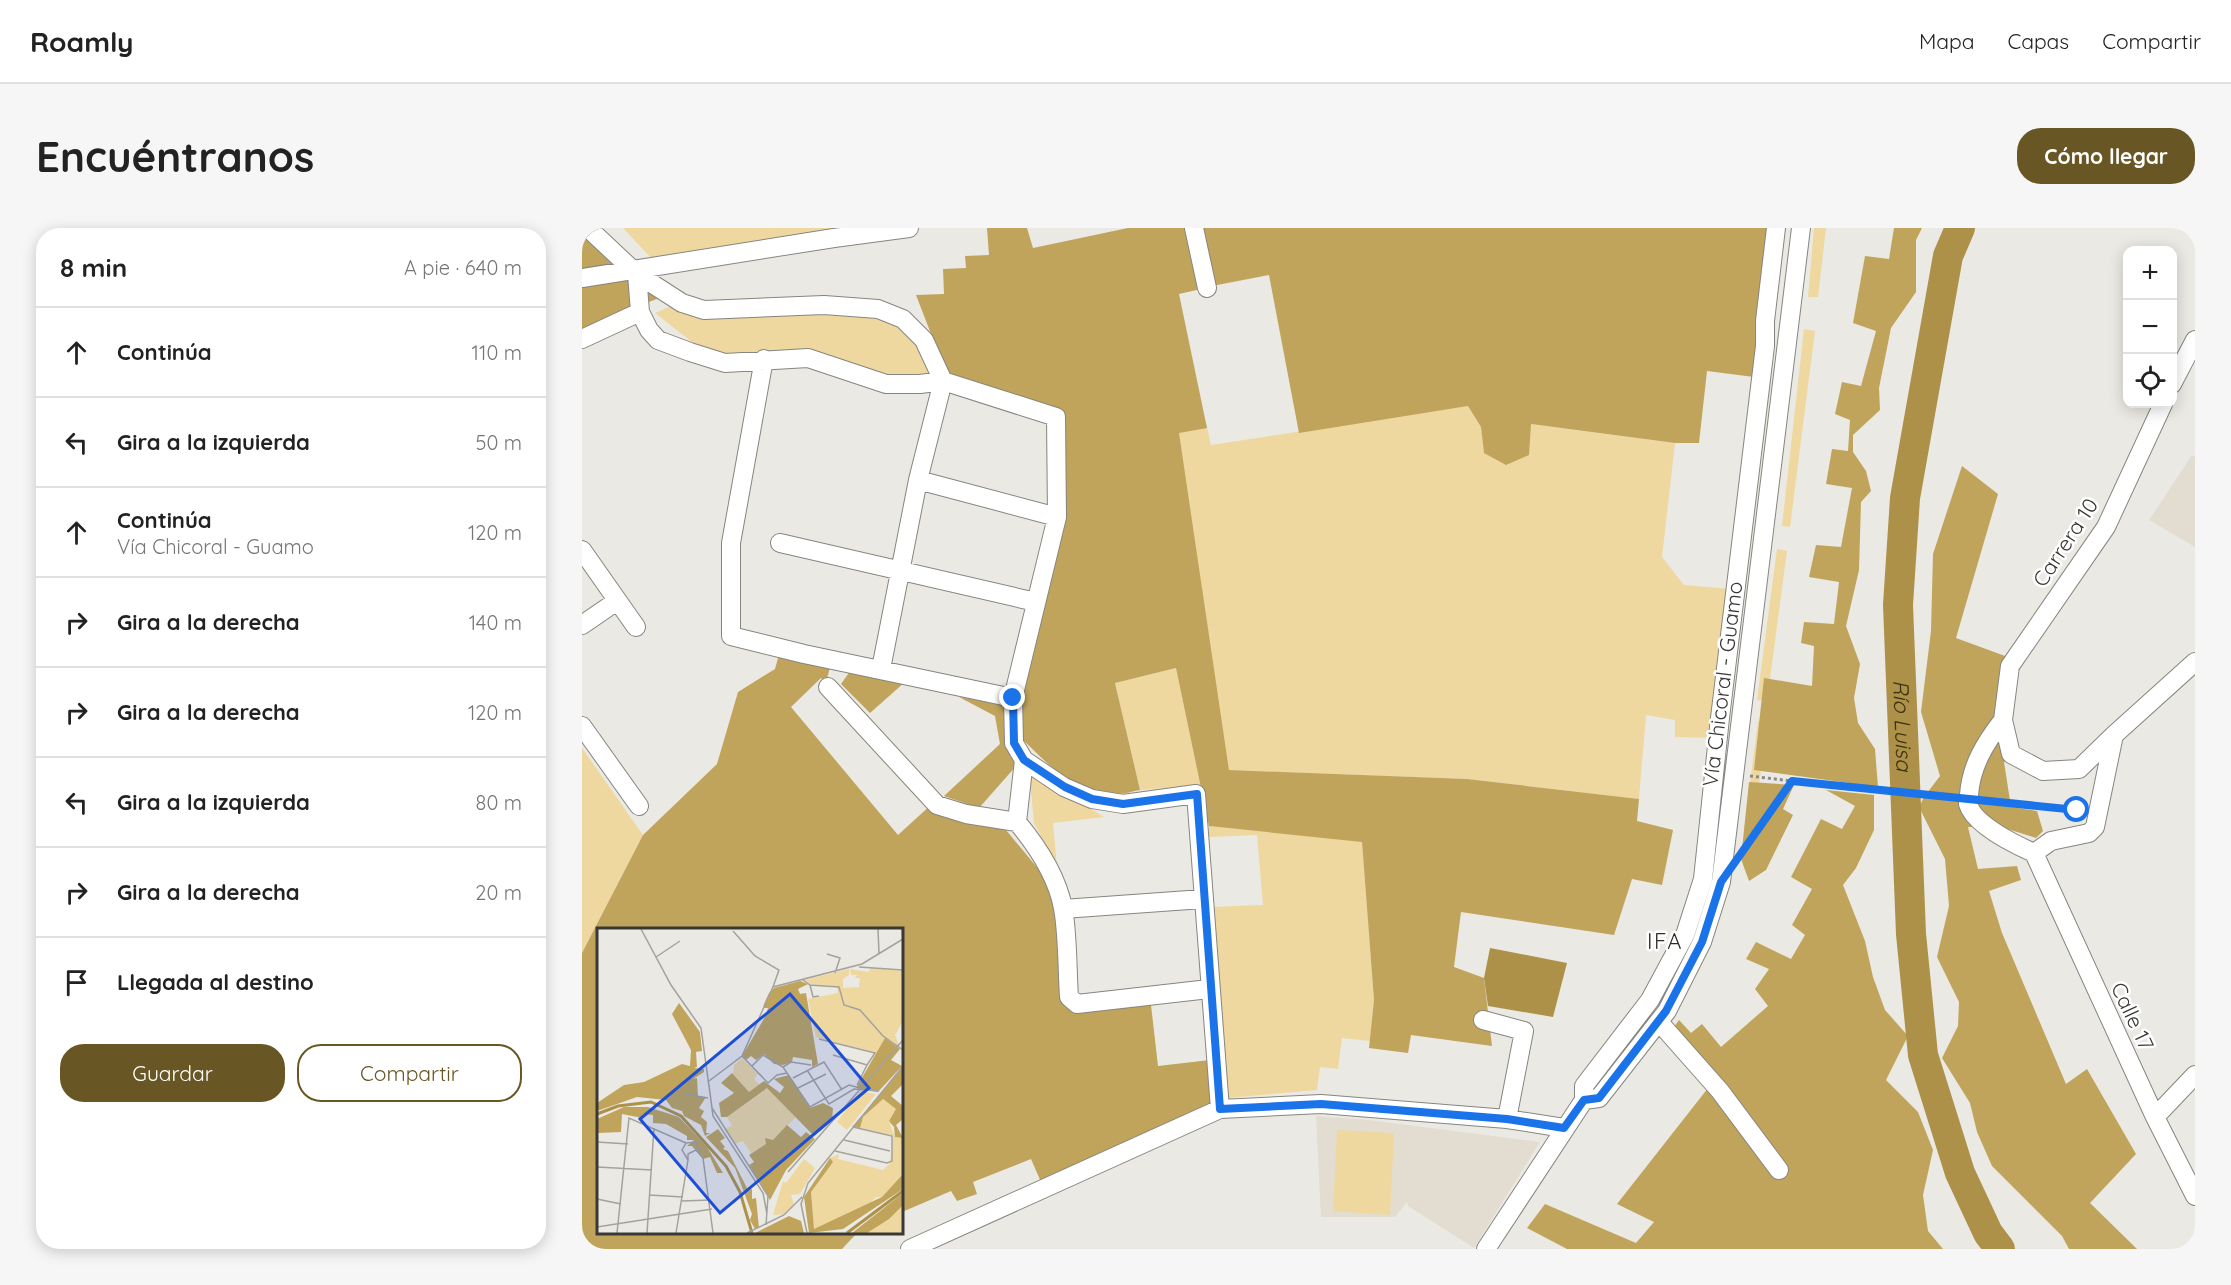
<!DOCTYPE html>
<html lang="es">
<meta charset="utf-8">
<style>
body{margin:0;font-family:Quicksand,sans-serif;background:#f6f6f6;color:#222}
.controls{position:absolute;right:18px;top:18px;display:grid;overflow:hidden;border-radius:12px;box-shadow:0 3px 15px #0003}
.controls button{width:54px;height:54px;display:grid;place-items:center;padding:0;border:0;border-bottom:2px solid #e0e0e0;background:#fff;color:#222;font:30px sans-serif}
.stop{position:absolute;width:18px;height:18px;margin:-14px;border:4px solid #1a73e8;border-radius:50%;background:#fff}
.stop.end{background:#1a73e8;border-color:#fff;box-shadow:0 2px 6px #0008}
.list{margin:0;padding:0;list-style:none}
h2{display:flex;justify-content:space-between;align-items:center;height:78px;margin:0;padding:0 24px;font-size:26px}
h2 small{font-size:20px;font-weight:400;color:#767676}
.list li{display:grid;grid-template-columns:39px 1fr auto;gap:18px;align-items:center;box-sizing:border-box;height:90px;padding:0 24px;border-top:2px solid #e0e0e0}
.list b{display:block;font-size:22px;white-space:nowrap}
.list p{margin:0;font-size:20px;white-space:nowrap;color:#767676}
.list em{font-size:20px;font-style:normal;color:#767676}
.actions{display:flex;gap:12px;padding:18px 24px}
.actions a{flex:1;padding:14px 0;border:2px solid #685624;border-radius:24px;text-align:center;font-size:21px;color:#685624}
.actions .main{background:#685624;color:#fff}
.icon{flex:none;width:33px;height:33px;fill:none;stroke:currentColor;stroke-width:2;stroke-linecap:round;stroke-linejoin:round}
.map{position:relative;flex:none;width:1613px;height:1021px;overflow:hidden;border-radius:24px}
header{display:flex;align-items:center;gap:36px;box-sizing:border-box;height:84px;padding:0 30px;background:#fff;border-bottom:2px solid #e0e0e0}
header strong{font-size:28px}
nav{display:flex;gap:33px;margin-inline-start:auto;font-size:21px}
.intro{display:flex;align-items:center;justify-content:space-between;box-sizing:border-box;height:144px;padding:0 36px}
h1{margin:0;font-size:42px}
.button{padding:15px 27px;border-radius:24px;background:#685624;color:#fff;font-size:21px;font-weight:700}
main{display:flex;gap:36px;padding:0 36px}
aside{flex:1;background:#fff;border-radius:24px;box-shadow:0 3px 15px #0003}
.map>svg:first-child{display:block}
</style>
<header>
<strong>Roamly</strong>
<nav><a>Mapa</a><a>Capas</a><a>Compartir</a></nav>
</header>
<div class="intro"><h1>Encuéntranos</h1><a class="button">Cómo llegar</a></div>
<main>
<aside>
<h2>8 min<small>A pie · 640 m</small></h2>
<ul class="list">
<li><svg class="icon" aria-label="ahead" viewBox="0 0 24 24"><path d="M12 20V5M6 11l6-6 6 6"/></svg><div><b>Continúa</b></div><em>110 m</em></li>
<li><svg class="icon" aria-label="left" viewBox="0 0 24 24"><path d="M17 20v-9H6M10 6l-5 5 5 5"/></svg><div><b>Gira a la izquierda</b></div><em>50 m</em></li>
<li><svg class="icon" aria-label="ahead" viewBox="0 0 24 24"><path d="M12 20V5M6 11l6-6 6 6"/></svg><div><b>Continúa</b><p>Vía Chicoral - Guamo</p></div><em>120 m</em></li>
<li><svg class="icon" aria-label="right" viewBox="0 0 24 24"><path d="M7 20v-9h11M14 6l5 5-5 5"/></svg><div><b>Gira a la derecha</b></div><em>140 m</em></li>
<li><svg class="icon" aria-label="right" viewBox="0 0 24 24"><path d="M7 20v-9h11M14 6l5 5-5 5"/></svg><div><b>Gira a la derecha</b></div><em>120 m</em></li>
<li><svg class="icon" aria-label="left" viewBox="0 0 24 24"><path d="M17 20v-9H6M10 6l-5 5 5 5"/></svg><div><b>Gira a la izquierda</b></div><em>80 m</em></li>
<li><svg class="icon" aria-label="right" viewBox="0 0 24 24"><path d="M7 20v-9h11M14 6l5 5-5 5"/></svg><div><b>Gira a la derecha</b></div><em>20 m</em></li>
<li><svg class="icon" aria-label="arrive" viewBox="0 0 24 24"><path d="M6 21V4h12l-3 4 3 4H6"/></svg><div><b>Llegada al destino</b></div></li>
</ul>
<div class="actions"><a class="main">Guardar</a><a>Compartir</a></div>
</aside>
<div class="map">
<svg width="1613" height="1021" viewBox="0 0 1613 1021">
<rect width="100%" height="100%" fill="#ebe9e3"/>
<path fill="#e2ddd0" d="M 1610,227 L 1613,229 L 1613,319 L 1567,292 Z
M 734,888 L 787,892 L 958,914 L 892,1020 L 826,978 L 825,974 L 813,989 L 739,989 Z"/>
<path fill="#eed89f" d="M 41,0 L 255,0 L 72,33 Z
M 1232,0 L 1244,0 L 1236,69 L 1226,69 Z
M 94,76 L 137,90 L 170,89 L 233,81 L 286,86 L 320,100 L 338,123 L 353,150 L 303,149 L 147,129 L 110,114 L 73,85 Z
M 1222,101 L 1233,103 L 1208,299 L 1200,298 Z
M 886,178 L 899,199 L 902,225 L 948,196 L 1093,215 L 1080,329 L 1102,357 L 1148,361 L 1133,510 L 1093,509 L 1093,492 L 1064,487 L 1057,571 L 885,551 L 647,542 L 596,205 L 624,195 L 629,217 Z
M 1195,321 L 1205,323 L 1185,473 L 1175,472 Z
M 594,440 L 619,557 L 558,562 L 533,455 Z
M 1176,493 L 1186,494 L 1170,605 L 1162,603 Z
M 0,520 L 61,607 L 0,725 Z
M 447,542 L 522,589 L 471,595 L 475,639 L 452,595 Z
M 627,598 L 780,613 L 792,772 L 788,813 L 760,810 L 756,841 L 738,839 L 735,862 L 646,870 L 631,679 L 681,677 L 675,607 L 627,609 Z
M 1068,781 L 1076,787 L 1016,862 L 1009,858 Z
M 755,902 L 812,905 L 808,987 L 751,983 Z"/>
<path fill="#c0a45b" d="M 0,0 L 19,0 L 82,68 L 0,101 Z
M 405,0 L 445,0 L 451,20 L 546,0 L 606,0 L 619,61 L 597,66 L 625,200 L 597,205 L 647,542 L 885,551 L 1057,571 L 1055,593 L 1091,602 L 1080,657 L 1050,651 L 1032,707 L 879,684 L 872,739 L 902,750 L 910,818 L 829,807 L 826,825 L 787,820 L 792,772 L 780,614 L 627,598 L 594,440 L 533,455 L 558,562 C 551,563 543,566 535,566 C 495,569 464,534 438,509 L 436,467 L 482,288 L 478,187 L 366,150 L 334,67 L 362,66 L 361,41 L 384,40 L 383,28 L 407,27 Z
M 618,0 L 1186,0 L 1172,149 L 1125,143 L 1117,215 L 1093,215 L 949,196 L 947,227 L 924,237 L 902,225 L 899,199 L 886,178 L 717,205 L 687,47 L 630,58 Z
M 1312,0 L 1340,0 L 1334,12 L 1334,64 L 1309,100 L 1297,160 L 1298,182 L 1271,207 L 1271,224 L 1284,243 L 1289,263 L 1279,274 L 1277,342 L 1264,398 L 1278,436 L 1272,470 L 1276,495 L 1293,521 L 1296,559 L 1172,542 L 1182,450 L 1230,458 L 1232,418 L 1219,415 L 1222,394 L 1252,396 L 1257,354 L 1227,349 L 1234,317 L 1259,319 L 1270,260 L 1244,256 L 1250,221 L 1266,223 L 1268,192 L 1253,186 L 1260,154 L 1279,158 L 1294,103 L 1271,95 L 1283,28 L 1307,31 Z
M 1380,238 L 1416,266 L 1374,410 L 1434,432 L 1422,534 L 1429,579 L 1455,583 L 1461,603 L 1454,610 L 1419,599 L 1386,599 L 1396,641 L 1435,638 L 1439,652 L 1407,663 L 1420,705 L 1484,856 L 1505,841 L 1554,926 L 1508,975 L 1555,1021 L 1487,1021 L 1480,1008 L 1410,938 L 1395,904 L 1388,875 L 1360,830 L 1376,798 L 1377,774 L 1355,729 L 1367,678 L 1363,631 L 1337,579 L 1342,569 L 1358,548 L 1339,484 L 1349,403 L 1351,326 Z
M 198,423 L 249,435 L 244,455 L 239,450 L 209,479 L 316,607 L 351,575 L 370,589 L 424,602 L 472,660 L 494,783 L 569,777 L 576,838 L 628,832 L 632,877 L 459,954 L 449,931 L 391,954 L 395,966 L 375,973 L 369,963 L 320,984 L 320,702 L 16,702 L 16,1004 L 275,1005 L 260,1021 L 0,1021 L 0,725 L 61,607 L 135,536 L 156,464 L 193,441 Z
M 269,442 L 323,454 L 288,485 L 259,456 Z
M 377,469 L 425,477 L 428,528 L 435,537 L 397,580 L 362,568 L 418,516 L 413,488 Z
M 1167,554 L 1212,557 L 1201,581 L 1211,587 L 1184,642 L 1167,653 L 1159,631 Z
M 1244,562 L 1292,567 L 1292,602 L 1274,640 L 1261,657 L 1283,713 L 1291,749 L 1303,782 L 1326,808 L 1304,852 L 1336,884 L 1351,922 L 1341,967 L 1346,1003 L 1361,1021 L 985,1021 L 945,1000 L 963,976 L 1054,1015 L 1072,994 L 1035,976 L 1130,855 L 1085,809 L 1097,792 L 1109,805 L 1120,796 L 1139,819 L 1186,778 L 1173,761 L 1187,741 L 1164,731 L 1174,714 L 1209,731 L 1223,707 L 1210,697 L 1230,661 L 1209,649 L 1239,591 L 1260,601 L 1273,578 Z"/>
<path fill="#ad9148" d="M 908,720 L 985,735 L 971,789 L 906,778 L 902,750 Z"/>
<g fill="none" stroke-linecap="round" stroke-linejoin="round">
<path stroke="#ad9148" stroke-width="30" id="s1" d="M 1378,0 L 1366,28 L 1323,270 L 1316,377 L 1329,706 L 1341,827 L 1378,945 L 1406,1005 L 1418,1021"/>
<g stroke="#87857f" stroke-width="20">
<path id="minor" d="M 6,0 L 55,46 L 100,75 L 122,82 L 242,77 L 296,81 L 321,91 L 342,112 L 361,153 L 336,252 L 299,441
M 612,0 L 625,60
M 55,46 L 58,84 L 67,102 L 76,112 L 108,124 L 143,135 L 226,130 L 304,156 L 338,156 L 361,153 L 474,189 L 475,289 L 431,470 L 432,515 L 442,532 L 482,559 L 510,571 L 541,576 L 614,566 L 638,881
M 0,50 L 252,10 L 327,0
M 0,111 L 58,84
M 182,131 L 149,315 L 149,408 L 222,426 L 431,470
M 1590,156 L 1613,112
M 336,252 L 475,289
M 198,315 L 454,374
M 0,322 L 54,399
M 0,397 L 35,373
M 246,459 L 355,577 L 384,586 L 435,594
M 1421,492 C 1403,515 1389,538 1387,567 C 1387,570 1386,573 1386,576 C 1392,597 1434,617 1452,625
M 0,498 L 57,578
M 1532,507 L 1497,541 L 1461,543 L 1429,526 L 1421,492 L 1428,438 L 1524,299 L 1581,176
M 442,532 L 435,594 C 455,618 475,648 481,680 C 486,708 485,740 487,769 L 495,776 L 627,761
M 1452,625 L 1573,889 L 1613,968
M 1452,625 L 1469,613 L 1507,605 L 1513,599 L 1532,507 L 1613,434
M 481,681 L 621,671
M 901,792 L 942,803 L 925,891
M 1077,794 L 1138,863 L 1197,942
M 1002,872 L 1017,870 L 1085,783 L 1120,714 L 1139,654 L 1219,0
M 1573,889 L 1613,847
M 328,1021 L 638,881 L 739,876 L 925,891 L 982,900
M 904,1021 L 1002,872 L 1002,858 L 1068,772 L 1103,707 L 1121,651 L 1138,490 L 1183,118 L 1183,93 L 1194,0"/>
</g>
<path stroke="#8a8985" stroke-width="3" stroke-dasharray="3 3" stroke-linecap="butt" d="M 1168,548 L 1235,556
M 1161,623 L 1210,553"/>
<use href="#minor" stroke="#fff" stroke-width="18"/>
<path stroke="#8a8985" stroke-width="3" stroke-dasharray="3 3" stroke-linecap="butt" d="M 1235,556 L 1495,582"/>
</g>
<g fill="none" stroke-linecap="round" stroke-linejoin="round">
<path stroke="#1a73e8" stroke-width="8" d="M 431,470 L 432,515 L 442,532 L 483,559 L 510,571 L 541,576 L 615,566 L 638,881 L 739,876 L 925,891 L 982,900 L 1002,872 L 1017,870 L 1084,783 L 1120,714 L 1139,654 L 1210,553 L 1495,582"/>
</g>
<g text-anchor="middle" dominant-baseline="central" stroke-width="5" stroke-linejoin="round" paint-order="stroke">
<g font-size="21" fill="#393836" stroke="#fff">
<text transform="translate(1483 314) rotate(-57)">Carrera 10</text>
<text transform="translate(1140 456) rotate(-83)">Vía Chicoral - Guamo</text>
<text transform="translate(1551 788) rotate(65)">Calle 17</text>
</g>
<g font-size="22" font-style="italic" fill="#3e3211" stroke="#fff">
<text stroke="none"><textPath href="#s1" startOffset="504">Río Luisa</textPath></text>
</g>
<g font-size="22" letter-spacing="1.5" fill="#2d2b26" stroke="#fff">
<text x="1083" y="713">IFA</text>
</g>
</g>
<g transform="translate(15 700)">
<rect width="306" height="306" fill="#ebe9e3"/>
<path d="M 274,40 L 306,43 L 306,93 L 298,107 L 302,117 L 281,125 L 219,109 L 211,71 L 241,65 L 240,58 L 213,56 L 207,52 L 252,41 L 252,47 L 246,51 L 246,60 L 262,59 L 263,50 L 257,50 L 261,47 L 254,47 L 253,41 L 271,44 ZM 145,130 L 161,146 L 157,151 L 162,156 L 167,153 L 152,164 L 136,146 L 137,137 ZM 170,160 L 201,187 L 176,212 L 154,225 L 146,213 L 138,216 L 127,201 L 135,198 L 130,189 ZM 263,163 L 279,166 L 250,202 L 240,194 ZM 285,171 L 300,181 L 292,193 L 298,209 L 306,210 L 306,246 L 285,269 L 279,269 L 269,279 L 217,302 L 214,264 L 233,230 L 242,226 L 241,231 L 286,242 L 293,235 L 296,208 L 263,200 L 266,189 ZM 207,231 L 218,240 L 203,266 L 194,267 L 197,277 L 188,286 L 176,287 L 186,253 L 189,255 ZM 306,277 L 306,305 L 270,305 Z" fill="#eed89f"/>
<path d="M 203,53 L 211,56 L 201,61 L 203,66 L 209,65 L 221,136 L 215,139 L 215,132 L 196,129 L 195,134 L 186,137 L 177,136 L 167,126 L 159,132 L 154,128 L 149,132 L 145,128 L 168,89 L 171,80 L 166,80 L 167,76 L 172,65 L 177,60 ZM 82,75 L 103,104 L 105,123 L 99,124 L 100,139 L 97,140 L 107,141 L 107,144 L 96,151 L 100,150 L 101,169 L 109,169 L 102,180 L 107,183 L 104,189 L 110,194 L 109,205 L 113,205 L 108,208 L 104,197 L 87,188 L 85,183 L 75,180 L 69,172 L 40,169 L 0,183 L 0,175 L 27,157 L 47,154 L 85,136 L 93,138 L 94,122 L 75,86 ZM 288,110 L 303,121 L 294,132 L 305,138 L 281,164 L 259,160 ZM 306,139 L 306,156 L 294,168 L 306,178 L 306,191 L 299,197 L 306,210 L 298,209 L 297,199 L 292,193 L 299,181 L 286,171 L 266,189 L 263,200 L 255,199 ZM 135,145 L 152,164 L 167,153 L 183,165 L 187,159 L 177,151 L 192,147 L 213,180 L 226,175 L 236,180 L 235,192 L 217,208 L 170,160 L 130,189 L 124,189 L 122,175 L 137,165 L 124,155 ZM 27,179 L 51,179 L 82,189 L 110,219 L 126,245 L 120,245 L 113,229 L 106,231 L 95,218 L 90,218 L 97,212 L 90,212 L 90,208 L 69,196 L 56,195 L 56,187 L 46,186 L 45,190 L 25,186 L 24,204 L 1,205 L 0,191 ZM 190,197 L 204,209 L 209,204 L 218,211 L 189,242 L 173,272 L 152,237 L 157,234 L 152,227 L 169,216 L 168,210 L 176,212 ZM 121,201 L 128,210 L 123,213 L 128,219 L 126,221 L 131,223 L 151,262 L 155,261 L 155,271 L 159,270 L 162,300 L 158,301 L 153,292 L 155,286 L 138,240 L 109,209 ZM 233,230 L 236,234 L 214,264 L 217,301 L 285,269 L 306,246 L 306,261 L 246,301 L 212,305 L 207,269 ZM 306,265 L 306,277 L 292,291 L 270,305 L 255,305 ZM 192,288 L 204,293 L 207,305 L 158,305 Z" fill="#c0a45b"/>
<path fill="none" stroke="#ad9148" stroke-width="3" d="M 0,186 L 21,178 L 54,174 L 84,188 L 129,238 L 143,264 L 155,305M 250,305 L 306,263"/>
<path fill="none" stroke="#a4a29e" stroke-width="1.5" d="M 44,1 L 74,57 L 104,100 L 115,180 L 171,268 L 169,297M 281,1 L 282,26M 136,3 L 158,28 L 182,42 L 176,59M 230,26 L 243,30 L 238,45M 59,29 L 83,13M 262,39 L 306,42M 206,52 L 213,57 L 242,59 L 247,77 L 263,82 L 286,108 L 306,122M 213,57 L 216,69 L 222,68M 222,111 L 278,125 L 270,137M 236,127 L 270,137 L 260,157M 145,128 L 171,155 L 180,147 L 190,145M 155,138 L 166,127 L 186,139 L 213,179 L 252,157 L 263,160M 186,139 L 194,134 L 214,137M 210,142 L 232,176 L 257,161 L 282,163M 196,150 L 227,134 L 245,162M 112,153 L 145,128 L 176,59 L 265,36 L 306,11 L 305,1M 112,157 L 116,188 L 166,265 L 170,286M 201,160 L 229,146M 88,166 L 111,170M 247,212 L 293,223M 0,214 L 31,216M 89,215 L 99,214 L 102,225M 238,223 L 290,235 L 295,233 L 295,208 L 256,199M 91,232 L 91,226 L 99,222 L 106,230 L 116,305M 0,239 L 55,242M 191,244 L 306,112M 52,267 L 86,269M 0,271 L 24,276M 85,273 L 113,272M 0,299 L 115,281M 20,305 L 32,190 L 89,215M 50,305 L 57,200M 79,305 L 91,232 L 85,222 L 89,215M 150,305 L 187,287 L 205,269M 210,305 L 204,276 L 211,255 L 306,138"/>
<path fill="#1d4ed8" fill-opacity="0.15" stroke="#1d4ed8" stroke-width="3" d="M 193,66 L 272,160 L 123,285 L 43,191 Z"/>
<rect width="306" height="306" fill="none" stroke="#393836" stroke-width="3"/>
</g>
</svg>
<div class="controls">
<button>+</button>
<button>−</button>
<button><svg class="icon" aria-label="locate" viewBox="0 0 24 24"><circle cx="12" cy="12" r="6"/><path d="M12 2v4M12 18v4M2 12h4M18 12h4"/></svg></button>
</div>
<div class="stop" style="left:1495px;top:582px"></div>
<div class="stop end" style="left:431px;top:470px"></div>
</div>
</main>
